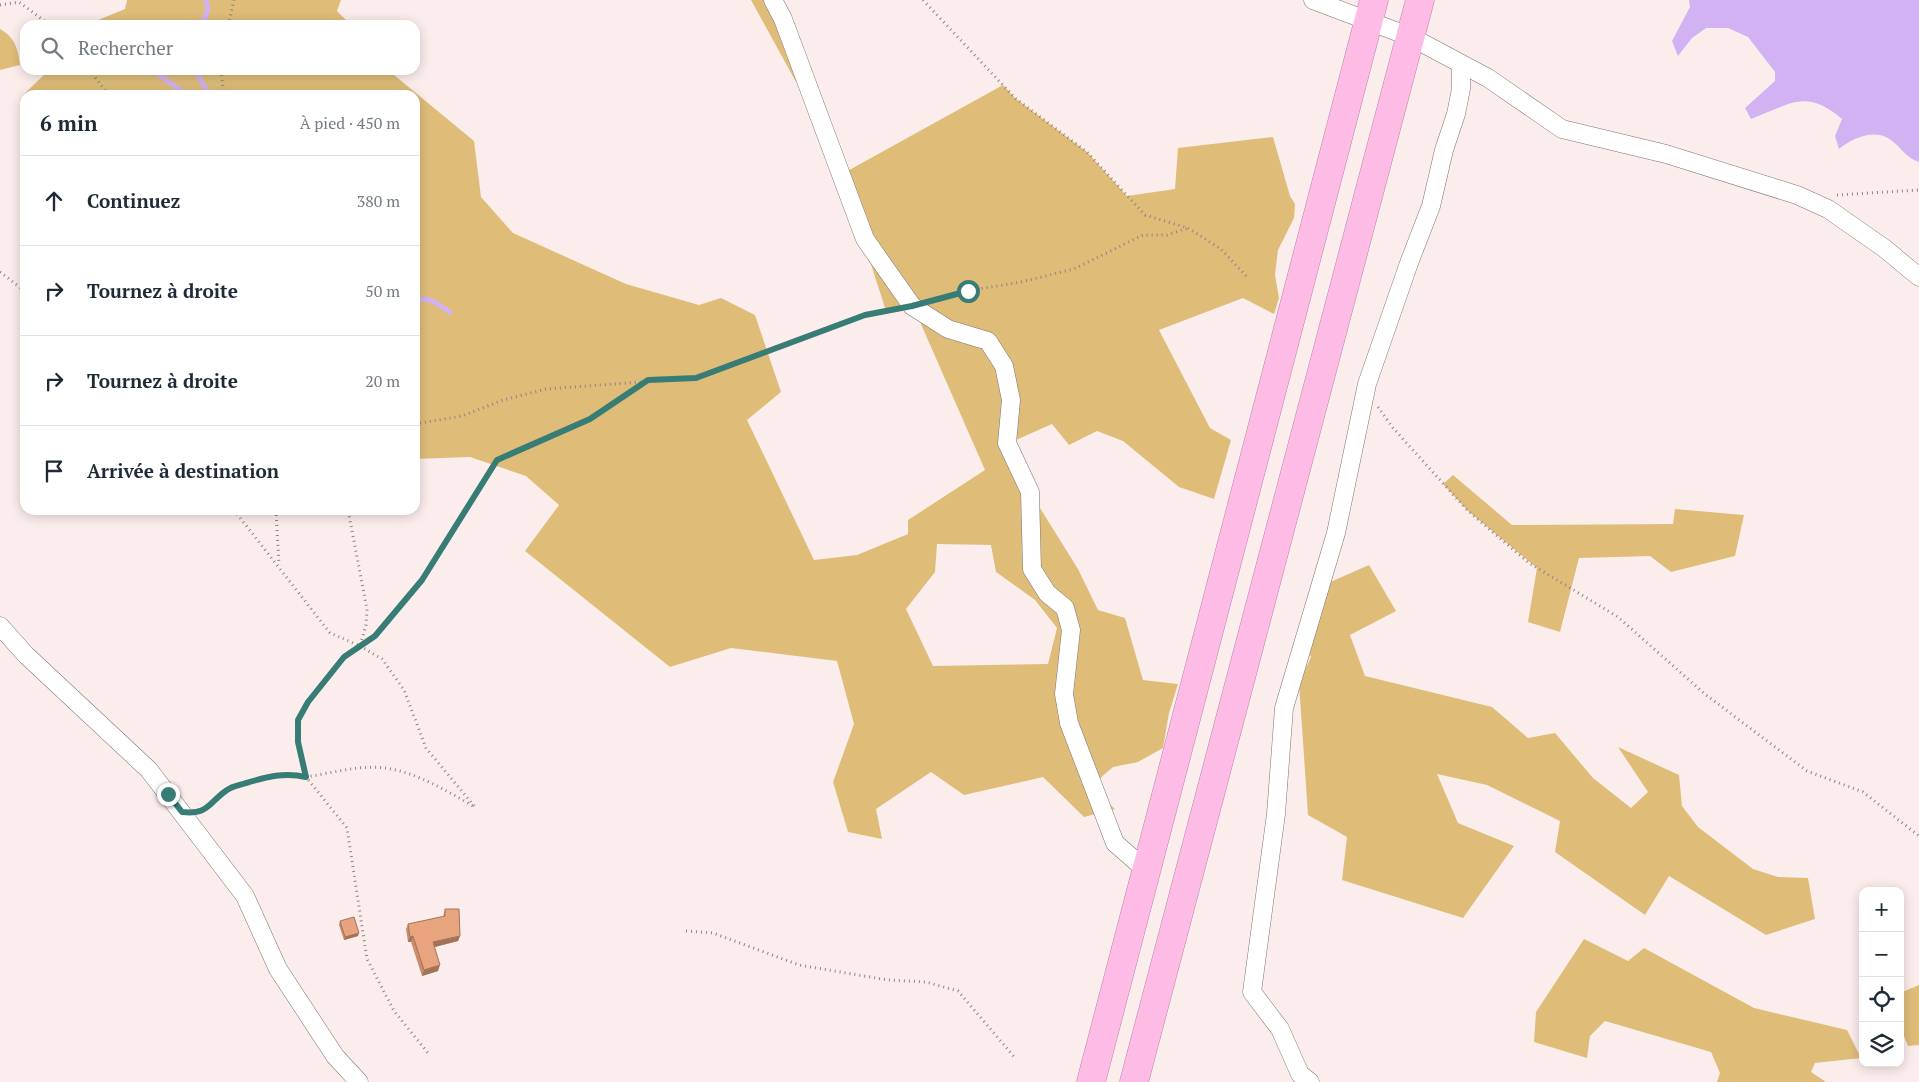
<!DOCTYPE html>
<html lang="fr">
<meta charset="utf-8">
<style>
body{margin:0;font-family:"PT Serif",serif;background:#f6f6f7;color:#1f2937}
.controls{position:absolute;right:15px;bottom:15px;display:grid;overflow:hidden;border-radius:10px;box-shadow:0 2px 12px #0003}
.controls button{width:45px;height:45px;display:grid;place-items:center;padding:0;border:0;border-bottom:1px solid #e0e1e3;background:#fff;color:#1f2937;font:25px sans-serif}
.stop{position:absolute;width:15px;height:15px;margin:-11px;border:4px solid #377d76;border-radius:50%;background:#fff}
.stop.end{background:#377d76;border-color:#fff;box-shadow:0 1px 5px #0008}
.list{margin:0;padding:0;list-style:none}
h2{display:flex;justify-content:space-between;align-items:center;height:65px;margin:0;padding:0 20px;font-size:21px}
h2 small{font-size:16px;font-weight:400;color:#747a83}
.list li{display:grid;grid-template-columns:32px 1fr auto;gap:15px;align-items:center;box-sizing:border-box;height:90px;padding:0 20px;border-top:1px solid #e0e1e3}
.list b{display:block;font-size:19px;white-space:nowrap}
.list em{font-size:16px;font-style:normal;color:#747a83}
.icon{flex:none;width:28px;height:28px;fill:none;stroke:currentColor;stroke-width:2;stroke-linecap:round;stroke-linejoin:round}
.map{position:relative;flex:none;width:1919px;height:1082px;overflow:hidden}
.search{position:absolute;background:#fff;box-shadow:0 2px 12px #0003;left:20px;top:20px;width:400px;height:55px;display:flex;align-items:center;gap:12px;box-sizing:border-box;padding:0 18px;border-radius:15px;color:#747a83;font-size:19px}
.panel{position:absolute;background:#fff;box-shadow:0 2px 12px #0003;left:20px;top:90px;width:400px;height:425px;border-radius:15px}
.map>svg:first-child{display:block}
</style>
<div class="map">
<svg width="1919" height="1082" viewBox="0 0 1919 1082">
<rect width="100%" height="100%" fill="#fceded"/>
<path fill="#dfbd79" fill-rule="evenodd" d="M 127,0 L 341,0 L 337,11 L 351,25 L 86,25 L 125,9 Z
M 751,0 L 773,0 L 806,78 L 796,82 Z
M 0,29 C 15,37 18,49 20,65 L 0,70 Z
M 43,70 L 388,70 L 474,141 L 481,197 L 513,233 L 626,284 L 699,305 L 721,298 L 755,315 L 781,392 L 747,420 L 814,560 L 857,555 L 908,534 L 908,520 L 985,470 L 913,306 L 886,311 L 842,174 L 1003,85 L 1015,98 L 1087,152 L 1127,196 L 1175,189 L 1178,148 L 1273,137 L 1290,196 L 1295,204 L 1294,218 L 1278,250 L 1275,275 L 1279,298 L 1274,314 L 1243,298 L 1159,330 L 1210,428 L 1231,440 L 1214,499 L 1179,487 L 1123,441 L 1097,431 L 1069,445 L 1052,424 L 1007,444 L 1030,492 L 1078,569 L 1098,610 L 1125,618 L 1143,680 L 1178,684 L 1169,713 L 1163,748 L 1138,762 L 1113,767 L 1090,787 L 1115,809 L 1084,817 L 1043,777 L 964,795 L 931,772 L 876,809 L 882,839 L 848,832 L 833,782 L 854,724 L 837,661 L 731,648 L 670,667 L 525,551 L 559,505 L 526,476 L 470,457 L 415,459 L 415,95 L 25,95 L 25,93 L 45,74 ZM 937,544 L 991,545 L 996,572 L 1035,600 L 1057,628 L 1048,664 L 933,666 L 906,609 L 935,572 Z
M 1453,475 L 1512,525 L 1673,524 L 1675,509 L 1744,515 L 1735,556 L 1671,572 L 1650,556 L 1579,558 L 1560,632 L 1528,622 L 1537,568 L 1468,511 L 1443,484 Z
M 1369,565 L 1396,611 L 1350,635 L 1365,676 L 1492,707 L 1528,738 L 1555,733 L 1593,778 L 1631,808 L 1648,792 L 1618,747 L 1679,775 L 1682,806 L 1698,827 L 1753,869 L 1778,877 L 1808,878 L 1815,919 L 1766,935 L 1669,876 L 1645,915 L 1555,852 L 1560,821 L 1487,785 L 1437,774 L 1458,823 L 1514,846 L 1463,918 L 1342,880 L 1347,837 L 1308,815 L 1299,683 L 1311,657 L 1296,635 L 1323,611 L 1319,587 Z
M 1584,939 L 1628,961 L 1644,948 L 1754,1008 L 1847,1030 L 1861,1058 L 1815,1063 L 1811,1072 L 1826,1082 L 1717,1082 L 1720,1073 L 1711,1052 L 1605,1021 L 1590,1036 L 1587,1058 L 1534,1042 L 1536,1012 Z
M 1919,985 L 1919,1045 L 1908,1046 L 1900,1026 L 1900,993 Z"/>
<path fill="#d2b2f2" d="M 1689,0 L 1919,0 L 1919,162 C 1905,158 1900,145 1888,138 C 1872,129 1851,139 1839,149 L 1835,136 L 1842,119 C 1806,88 1791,104 1751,119 L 1745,108 L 1775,81 L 1775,72 L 1748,37 L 1728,28 L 1706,28 L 1692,38 L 1678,56 L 1672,41 L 1690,7 Z"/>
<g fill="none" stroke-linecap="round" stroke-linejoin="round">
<path stroke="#d2b2f2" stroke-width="5" d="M 202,25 L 208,9 L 206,0
M 152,70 L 187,95
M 198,70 L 199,77 L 209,95
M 415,299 L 431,300 L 450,312"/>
<g stroke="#807373" stroke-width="19">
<path id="street" d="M 773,0 L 783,19 L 865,239 L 912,306 L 948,329 L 988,341 L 1004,366 L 1011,400 L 1007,443 L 1030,492 L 1032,569 L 1047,593 L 1065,608 L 1071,630 L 1064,694 L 1069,723 L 1115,843 L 1147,871
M 1313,0 L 1411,37 L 1488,78 L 1562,129 L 1666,154 L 1797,195 L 1828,209 L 1884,248 L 1919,277
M 0,626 L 26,655 L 149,770 L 245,896 L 278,969 L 335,1056 L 359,1082
M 1310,1082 L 1300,1074 L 1280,1029 L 1252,992 L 1276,814 L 1284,708 L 1336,533 L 1367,384 L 1409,263 L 1431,206 L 1444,150 L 1456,114 L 1461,89 L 1461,64"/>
</g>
<g stroke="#b487a2" stroke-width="29">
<path id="highway" d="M 1091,1082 L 1374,0
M 1134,1082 L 1420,0"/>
</g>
<path stroke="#8e8484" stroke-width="3" stroke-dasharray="1 4" stroke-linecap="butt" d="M 923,0 L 1015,98 L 1087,152 L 1145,215 L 1188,228 L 1221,249 L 1249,279
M 0,5 L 19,2 L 50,25
M 228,25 L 234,0
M 89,70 L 109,95
M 221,70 L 224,95
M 1837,195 L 1919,190
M 0,272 L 25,291
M 933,300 L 967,291 L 1021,282 L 1074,269 L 1143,235 L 1167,235 L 1188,228
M 1378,407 L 1393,428 L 1468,511 L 1529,563 L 1618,617 L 1706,695 L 1807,771 L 1863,792 L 1919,836
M 415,424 L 462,416 L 503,400 L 546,389 L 696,378 L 865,315 L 895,309
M 234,510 L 330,633 L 360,646 L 366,625 L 367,609 L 348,510
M 276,510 L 279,565
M 360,646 L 382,659 L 404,690 L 426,748 L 475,807 C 448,792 422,775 391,769 C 365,763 333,773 306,777 L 298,742 L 298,720 L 308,702 L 345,657 L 375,636 L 422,580 L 497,460 L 590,419 L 649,380
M 201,812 L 207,809 L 228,789 L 274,775 L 290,774 L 306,777 L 347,828 L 367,959 L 394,1011 L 428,1053
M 686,931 L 713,933 L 799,965 L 888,980 L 926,982 L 958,991 L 1016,1059"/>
<use href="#street" stroke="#fff" stroke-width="18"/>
<use href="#highway" stroke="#febbe5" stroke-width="28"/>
</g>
<path fill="#c88d6d" d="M 445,909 L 460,936 L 458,941 L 434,947 L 438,971 L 422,976 L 411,942 L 408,942 L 406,929 L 408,924 L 443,917 Z
M 340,921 L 358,936 L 344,940 L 339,925 Z"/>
<path fill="#a27359" d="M 359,933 L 358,936 L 344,940 L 345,937 Z
M 413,936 L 411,942 L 408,942 L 410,937 Z
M 460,936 L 458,941 L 431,948 L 433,942 Z
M 440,965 L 438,971 L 422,976 L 424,970 Z"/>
<path fill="#e8a47f" stroke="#a27359" d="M 445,909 L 459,909 L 460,936 L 433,942 L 440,965 L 424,970 L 413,936 L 410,937 L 408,924 L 445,916 Z
M 354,917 L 359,933 L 345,937 L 340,921 Z"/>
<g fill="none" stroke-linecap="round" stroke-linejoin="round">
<path stroke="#377d76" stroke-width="6" d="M 168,794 L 182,812 C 209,815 208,803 227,790 C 232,786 240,785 246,783 C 267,777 284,772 306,777 L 298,742 L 298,720 L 308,702 L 344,657 L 375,636 L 422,580 L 497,460 L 590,419 L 648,380 L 696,378 L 865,315 L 912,306 L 968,291"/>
</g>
</svg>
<div class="controls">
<button>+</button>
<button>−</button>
<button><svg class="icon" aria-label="locate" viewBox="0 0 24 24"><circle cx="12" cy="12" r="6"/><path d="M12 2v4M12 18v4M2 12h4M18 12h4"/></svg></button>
<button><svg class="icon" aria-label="layers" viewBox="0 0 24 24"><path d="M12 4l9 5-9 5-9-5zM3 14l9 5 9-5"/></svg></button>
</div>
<div class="stop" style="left:968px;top:291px"></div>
<div class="stop end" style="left:168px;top:794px"></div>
<div class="search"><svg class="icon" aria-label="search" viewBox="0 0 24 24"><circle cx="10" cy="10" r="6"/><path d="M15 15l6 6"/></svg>Rechercher</div>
<section class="panel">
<h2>6 min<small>À pied · 450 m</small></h2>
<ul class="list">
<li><svg class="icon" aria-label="ahead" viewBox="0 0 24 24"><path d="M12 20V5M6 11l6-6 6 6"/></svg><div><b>Continuez</b></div><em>380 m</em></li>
<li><svg class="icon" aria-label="right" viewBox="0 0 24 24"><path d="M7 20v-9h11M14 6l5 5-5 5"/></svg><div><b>Tournez à droite</b></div><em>50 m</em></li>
<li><svg class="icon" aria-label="right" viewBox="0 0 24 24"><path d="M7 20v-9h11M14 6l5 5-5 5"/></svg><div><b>Tournez à droite</b></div><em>20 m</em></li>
<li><svg class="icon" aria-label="arrive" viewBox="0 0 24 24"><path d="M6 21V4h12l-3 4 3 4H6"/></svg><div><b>Arrivée à destination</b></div></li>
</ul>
</section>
</div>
